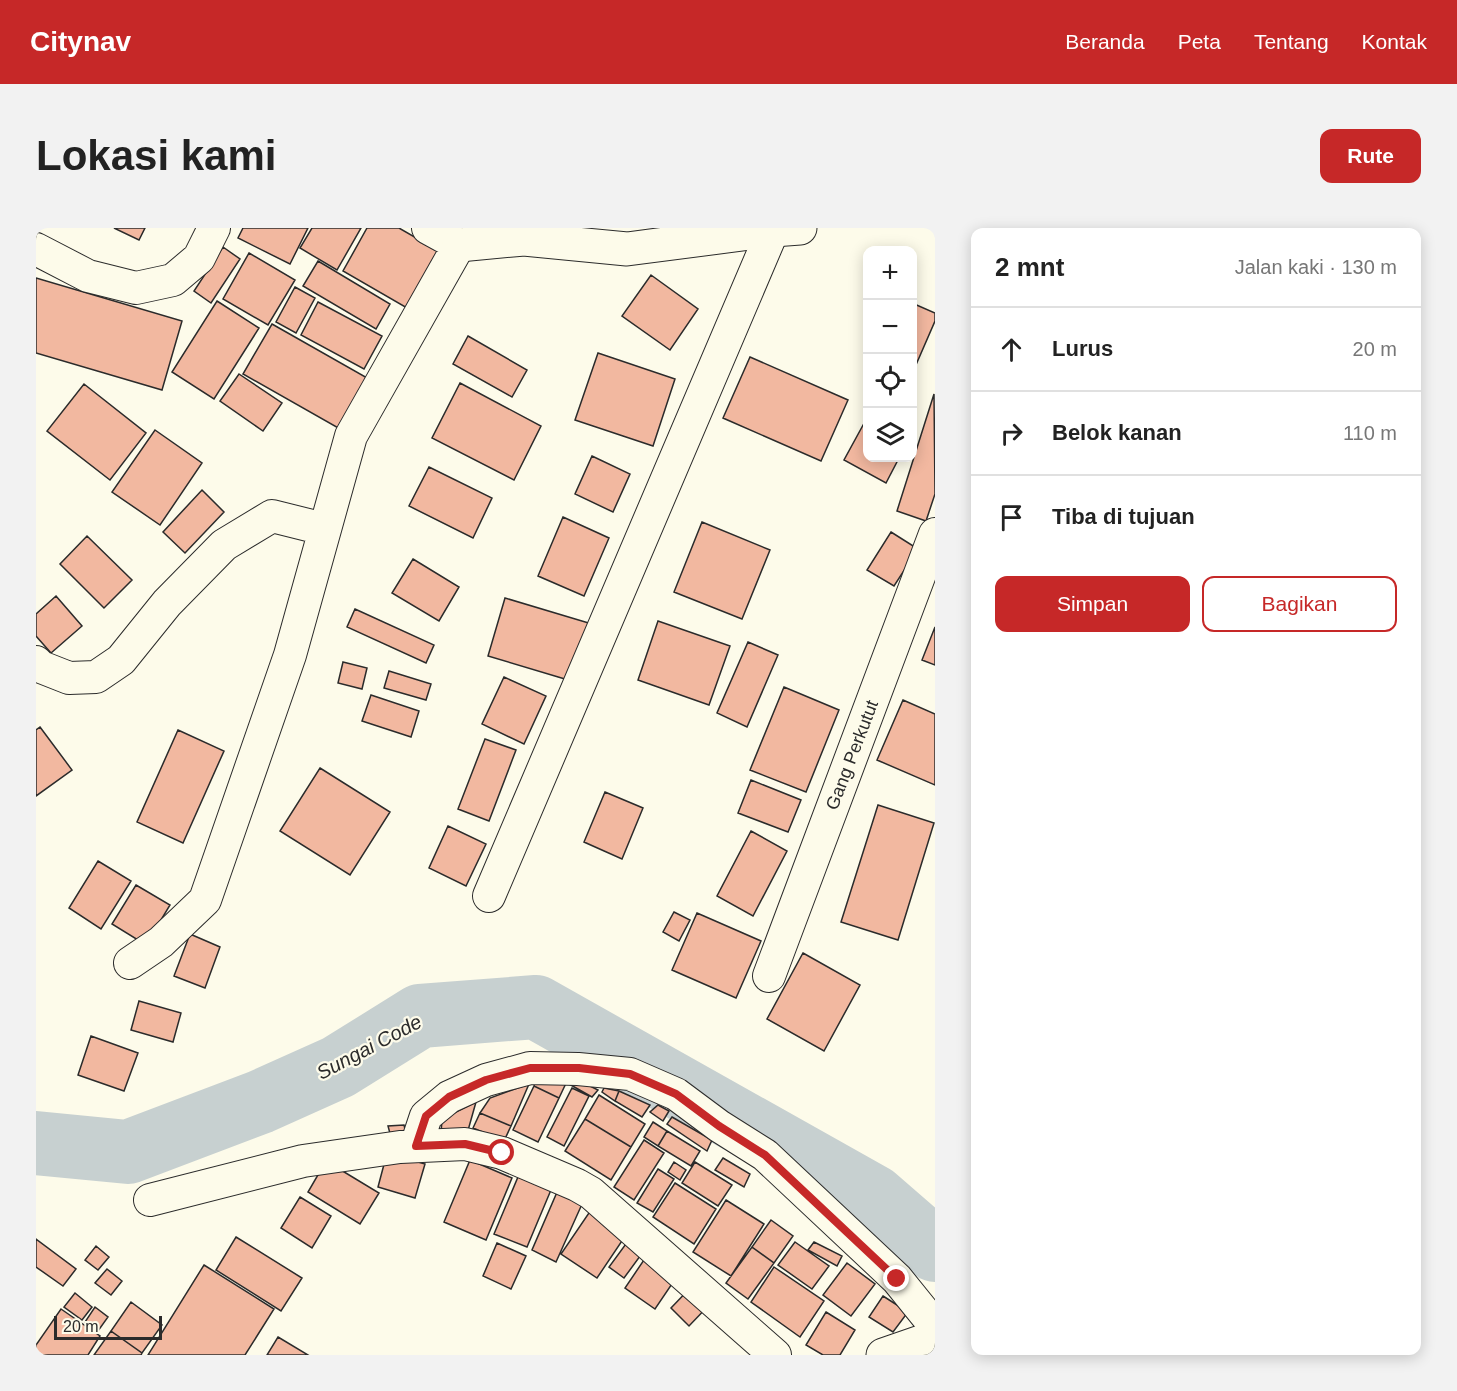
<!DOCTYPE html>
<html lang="id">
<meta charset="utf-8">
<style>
body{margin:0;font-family:Arial,sans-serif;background:#f2f2f2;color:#222}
.controls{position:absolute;right:18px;top:18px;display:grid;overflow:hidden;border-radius:12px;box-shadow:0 3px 15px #0003}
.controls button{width:54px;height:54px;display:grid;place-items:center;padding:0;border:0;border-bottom:2px solid #e0e0e0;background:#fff;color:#222;font:30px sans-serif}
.scale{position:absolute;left:18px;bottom:15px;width:108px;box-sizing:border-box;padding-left:6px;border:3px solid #2b2b2b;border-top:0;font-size:16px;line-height:21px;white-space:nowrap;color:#2b2b2b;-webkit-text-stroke:4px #fdfbea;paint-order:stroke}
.stop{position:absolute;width:18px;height:18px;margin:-14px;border:4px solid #c62828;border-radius:50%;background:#fff}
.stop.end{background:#c62828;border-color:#fff;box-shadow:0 2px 6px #0008}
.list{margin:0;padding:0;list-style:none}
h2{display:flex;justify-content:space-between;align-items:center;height:78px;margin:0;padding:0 24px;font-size:26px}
h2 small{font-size:20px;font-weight:400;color:#767676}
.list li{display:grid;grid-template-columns:39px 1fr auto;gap:18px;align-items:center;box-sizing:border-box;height:84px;padding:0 24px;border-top:2px solid #e0e0e0}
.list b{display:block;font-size:22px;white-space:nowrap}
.list em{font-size:20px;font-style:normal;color:#767676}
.actions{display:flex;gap:12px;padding:18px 24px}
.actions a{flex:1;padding:14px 0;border:2px solid #c62828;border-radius:12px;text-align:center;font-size:21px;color:#c62828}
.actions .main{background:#c62828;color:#fff}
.icon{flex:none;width:33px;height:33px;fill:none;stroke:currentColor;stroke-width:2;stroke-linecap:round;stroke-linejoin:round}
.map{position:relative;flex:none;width:899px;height:1127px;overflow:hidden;border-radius:12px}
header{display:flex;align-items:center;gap:36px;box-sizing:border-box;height:84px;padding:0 30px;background:#c62828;color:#fff}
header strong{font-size:28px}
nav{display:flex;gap:33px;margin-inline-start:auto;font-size:21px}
.intro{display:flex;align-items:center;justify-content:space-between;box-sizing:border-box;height:144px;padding:0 36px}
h1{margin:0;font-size:42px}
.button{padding:15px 27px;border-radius:12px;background:#c62828;color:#fff;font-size:21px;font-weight:700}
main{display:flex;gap:36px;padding:0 36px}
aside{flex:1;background:#fff;border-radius:12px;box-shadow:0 3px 15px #0003}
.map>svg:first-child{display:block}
</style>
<header>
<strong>Citynav</strong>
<nav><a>Beranda</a><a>Peta</a><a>Tentang</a><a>Kontak</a></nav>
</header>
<div class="intro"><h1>Lokasi kami</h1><a class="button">Rute</a></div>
<main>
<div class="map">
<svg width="899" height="1127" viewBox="0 0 899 1127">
<rect width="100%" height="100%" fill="#fdfbea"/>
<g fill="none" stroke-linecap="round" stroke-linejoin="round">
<path stroke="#c7d0d0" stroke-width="64" d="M 0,915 L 92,924 L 224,874 L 302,839 L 384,788 L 500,779 L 838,969 L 899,1022"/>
</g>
<path fill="#f2b8a0" stroke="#2b2b2b" stroke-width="1.5" d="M 78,0 L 109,0 L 103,12 Z
M 207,0 L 272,0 L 254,36 L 202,10 Z
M 276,0 L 325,0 L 301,42 L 264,20 Z
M 331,0 L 363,0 L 403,23 L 371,80 L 307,43 Z
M 187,19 L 204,31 L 175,75 L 158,63 Z
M 213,25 L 259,52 L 232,97 L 187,71 Z
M 282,33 L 354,76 L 340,101 L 267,58 Z
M 615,47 L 662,81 L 634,122 L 586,88 Z
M 0,50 L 146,93 L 126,162 L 0,125 Z
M 259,59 L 279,70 L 260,105 L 240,94 Z
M 181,73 L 223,100 L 178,171 L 136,144 Z
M 282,74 L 346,108 L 328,141 L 265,107 Z
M 876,75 L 899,85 L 899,93 L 876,146 Z
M 236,96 L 333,151 L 304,201 L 207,146 Z
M 432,108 L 491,142 L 476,169 L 417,136 Z
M 562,125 L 639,151 L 617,218 L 539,192 Z
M 714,129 L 812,172 L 785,233 L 687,190 Z
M 203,146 L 246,175 L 227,203 L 184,173 Z
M 424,155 L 505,198 L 478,252 L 396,210 Z
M 48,156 L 110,205 L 74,252 L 11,203 Z
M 898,166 L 899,266 L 890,293 L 861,283 Z
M 832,188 L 832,230 L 863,230 L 850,255 L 808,232 Z
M 119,202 L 166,235 L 124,297 L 76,264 Z
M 556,228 L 594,246 L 577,284 L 539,266 Z
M 393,239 L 456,270 L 437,310 L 373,278 Z
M 166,262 L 188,284 L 149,325 L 127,304 Z
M 527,289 L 573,310 L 548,368 L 502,348 Z
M 666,294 L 734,322 L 706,391 L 638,364 Z
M 855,304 L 882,321 L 858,358 L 831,342 Z
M 51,308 L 96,352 L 68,380 L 24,336 Z
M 377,331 L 423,359 L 403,393 L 356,365 Z
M 20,368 L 46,398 L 15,425 L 0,408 L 0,386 Z
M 469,370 L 556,396 L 539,454 L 452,428 Z
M 319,381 L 398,417 L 390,435 L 311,399 Z
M 622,393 L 694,418 L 673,477 L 602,452 Z
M 899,399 L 899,437 L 886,432 Z
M 712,414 L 742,427 L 711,499 L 681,485 Z
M 307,434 L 331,440 L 326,461 L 302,455 Z
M 353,443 L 395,456 L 390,472 L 348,460 Z
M 468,449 L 510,468 L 488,516 L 446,496 Z
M 748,459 L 803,482 L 770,564 L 714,542 Z
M 335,467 L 383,483 L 375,509 L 326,493 Z
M 867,472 L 899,486 L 899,557 L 841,532 Z
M 4,499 L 36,542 L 0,568 L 0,502 Z
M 142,502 L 188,523 L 147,615 L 101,594 Z
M 449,511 L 480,522 L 453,593 L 422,581 Z
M 284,540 L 354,584 L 314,647 L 244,603 Z
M 715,552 L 765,572 L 752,604 L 702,585 Z
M 569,564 L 607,580 L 586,631 L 548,614 Z
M 842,577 L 898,595 L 862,712 L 805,694 Z
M 412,598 L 450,616 L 430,658 L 393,640 Z
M 715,603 L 751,623 L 717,688 L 681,668 Z
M 62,633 L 95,653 L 65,701 L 33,680 Z
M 100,657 L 134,677 L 110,717 L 76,696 Z
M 638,684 L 654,692 L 643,713 L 627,704 Z
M 661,685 L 725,713 L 700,770 L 636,742 Z
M 154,706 L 184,719 L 169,760 L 138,748 Z
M 767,725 L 824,757 L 788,823 L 731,791 Z
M 103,773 L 145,785 L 137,814 L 95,802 Z
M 55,808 L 102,825 L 88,863 L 42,847 Z
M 502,850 L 532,851 L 523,870 L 498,858 Z
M 538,850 L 562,862 L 556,869 L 533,856 Z
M 493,856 L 475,898 L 444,885 L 454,870 Z
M 498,858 L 523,870 L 502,914 L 477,902 Z
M 536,860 L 553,868 L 528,918 L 511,909 Z
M 568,860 L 583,863 L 579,873 L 566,864 Z
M 583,863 L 614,877 L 606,889 L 579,873 Z
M 563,867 L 609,896 L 595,919 L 549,891 Z
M 440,874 L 431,906 L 405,906 L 406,891 Z
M 622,877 L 633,883 L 627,893 L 614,884 Z
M 444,885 L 475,898 L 468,913 L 437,900 Z
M 636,889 L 676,912 L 671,923 L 631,896 Z
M 549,891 L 595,919 L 575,952 L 529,923 Z
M 617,894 L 631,903 L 622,918 L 608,909 Z
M 368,897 L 372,913 L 356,913 L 352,898 Z
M 631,903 L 664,923 L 655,938 L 622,918 Z
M 608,912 L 628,925 L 598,972 L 578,959 Z
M 351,925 L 389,936 L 379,970 L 342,959 Z
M 687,930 L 714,946 L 708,959 L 679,942 Z
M 434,932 L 476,950 L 450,1012 L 408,994 Z
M 290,933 L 343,965 L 324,996 L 272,964 Z
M 638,934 L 650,942 L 644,952 L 632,944 Z
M 659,934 L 696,957 L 682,978 L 646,955 Z
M 487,937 L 520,950 L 491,1019 L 458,1006 Z
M 622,941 L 638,951 L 617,984 L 601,975 Z
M 525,955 L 551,965 L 520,1034 L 496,1022 Z
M 639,955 L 680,981 L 658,1016 L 617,989 Z
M 264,969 L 295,988 L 276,1020 L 245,1000 Z
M 690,972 L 728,996 L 695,1048 L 657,1024 Z
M 557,979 L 592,1004 L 561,1050 L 525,1026 Z
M 735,992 L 757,1008 L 738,1035 L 716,1019 Z
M 200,1009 L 266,1050 L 245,1083 L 180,1042 Z
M 595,1009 L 610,1020 L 588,1050 L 573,1039 Z
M 0,1011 L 40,1041 L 27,1058 L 0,1039 Z
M 759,1014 L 793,1038 L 776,1061 L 742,1037 Z
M 778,1014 L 806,1028 L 801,1038 L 772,1022 Z
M 461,1015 L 490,1028 L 475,1061 L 447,1048 Z
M 60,1018 L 73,1029 L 62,1042 L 49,1032 Z
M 716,1019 L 738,1035 L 712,1071 L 690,1055 Z
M 612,1026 L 642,1047 L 619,1081 L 589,1060 Z
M 811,1035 L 839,1056 L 815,1088 L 787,1067 Z
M 168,1037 L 238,1081 L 209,1127 L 112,1127 Z
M 738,1039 L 788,1073 L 764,1109 L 715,1074 Z
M 71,1041 L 86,1053 L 75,1067 L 59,1055 Z
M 657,1057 L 675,1075 L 653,1098 L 635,1080 Z
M 39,1065 L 56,1079 L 46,1092 L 28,1079 Z
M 847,1068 L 872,1084 L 857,1104 L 833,1089 Z
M 95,1074 L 126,1097 L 106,1125 L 75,1103 Z
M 59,1079 L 72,1089 L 62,1103 L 49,1094 Z
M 25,1081 L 64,1108 L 52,1127 L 0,1127 L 0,1117 Z
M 790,1084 L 819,1102 L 804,1127 L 787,1127 L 770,1117 Z
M 75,1103 L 106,1125 L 105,1127 L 58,1127 Z
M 242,1109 L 272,1127 L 231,1127 Z"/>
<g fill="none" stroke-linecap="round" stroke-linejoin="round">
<g stroke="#2b2b2b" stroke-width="34">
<path id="minor" d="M 0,21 L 52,48 L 100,60 L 137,52 L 163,30 L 178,0
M 0,434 L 5,439 L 33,450 L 60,449 L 85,432 L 131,375 L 188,317 L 236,288 L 288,301
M 453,668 L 737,2
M 94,735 L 125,714 L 169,672 L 254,427 L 315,208 L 423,17 L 392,0
M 733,748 L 899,306
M 380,918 L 390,888 L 413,869 L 450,852 L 494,840 L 542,841 L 594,846 L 640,866 L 683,898 L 729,927 L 861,1051 L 899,1098
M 114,972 L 267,933 L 364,919 L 429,916 L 466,925 L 541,957 L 555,965 L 739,1127"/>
</g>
<g stroke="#2b2b2b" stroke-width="35">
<path id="tertiary" d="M 423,17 L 488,11 L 591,21 L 737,2 L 764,0
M 847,1127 L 899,1109"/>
</g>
<use href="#minor" stroke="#fdfbea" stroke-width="32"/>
<use href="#tertiary" stroke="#fdfbea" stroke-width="33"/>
</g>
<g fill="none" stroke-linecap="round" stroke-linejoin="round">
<path stroke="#c62828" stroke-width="8" d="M 466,925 L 429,916 L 380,918 L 390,888 L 413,869 L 450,852 L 494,840 L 543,840 L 594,846 L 640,866 L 683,898 L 729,927 L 861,1051"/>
</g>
<g text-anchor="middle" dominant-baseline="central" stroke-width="4.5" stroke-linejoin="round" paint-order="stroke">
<g font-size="18" fill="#2b2b2b" stroke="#fdfbea">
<text transform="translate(816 527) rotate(-69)">Gang Perkutut</text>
</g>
<g font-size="20" font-style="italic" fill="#2b2b2b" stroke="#fdfbea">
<text transform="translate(333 819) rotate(-28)">Sungai Code</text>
</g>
</g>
</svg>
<div class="controls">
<button>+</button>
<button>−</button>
<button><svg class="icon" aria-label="locate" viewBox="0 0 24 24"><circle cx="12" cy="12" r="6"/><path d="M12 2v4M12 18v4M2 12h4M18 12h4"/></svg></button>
<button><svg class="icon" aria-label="layers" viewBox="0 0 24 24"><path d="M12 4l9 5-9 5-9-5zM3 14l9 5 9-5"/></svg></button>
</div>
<div class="scale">20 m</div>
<div class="stop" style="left:466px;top:925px"></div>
<div class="stop end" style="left:861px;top:1051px"></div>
</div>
<aside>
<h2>2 mnt<small>Jalan kaki · 130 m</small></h2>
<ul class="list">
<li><svg class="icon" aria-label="ahead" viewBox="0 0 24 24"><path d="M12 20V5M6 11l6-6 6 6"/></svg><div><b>Lurus</b></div><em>20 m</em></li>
<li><svg class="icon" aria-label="right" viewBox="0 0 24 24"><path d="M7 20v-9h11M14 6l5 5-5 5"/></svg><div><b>Belok kanan</b></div><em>110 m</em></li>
<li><svg class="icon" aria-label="arrive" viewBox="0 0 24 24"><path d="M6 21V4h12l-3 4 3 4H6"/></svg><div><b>Tiba di tujuan</b></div></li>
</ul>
<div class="actions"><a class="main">Simpan</a><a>Bagikan</a></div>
</aside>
</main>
